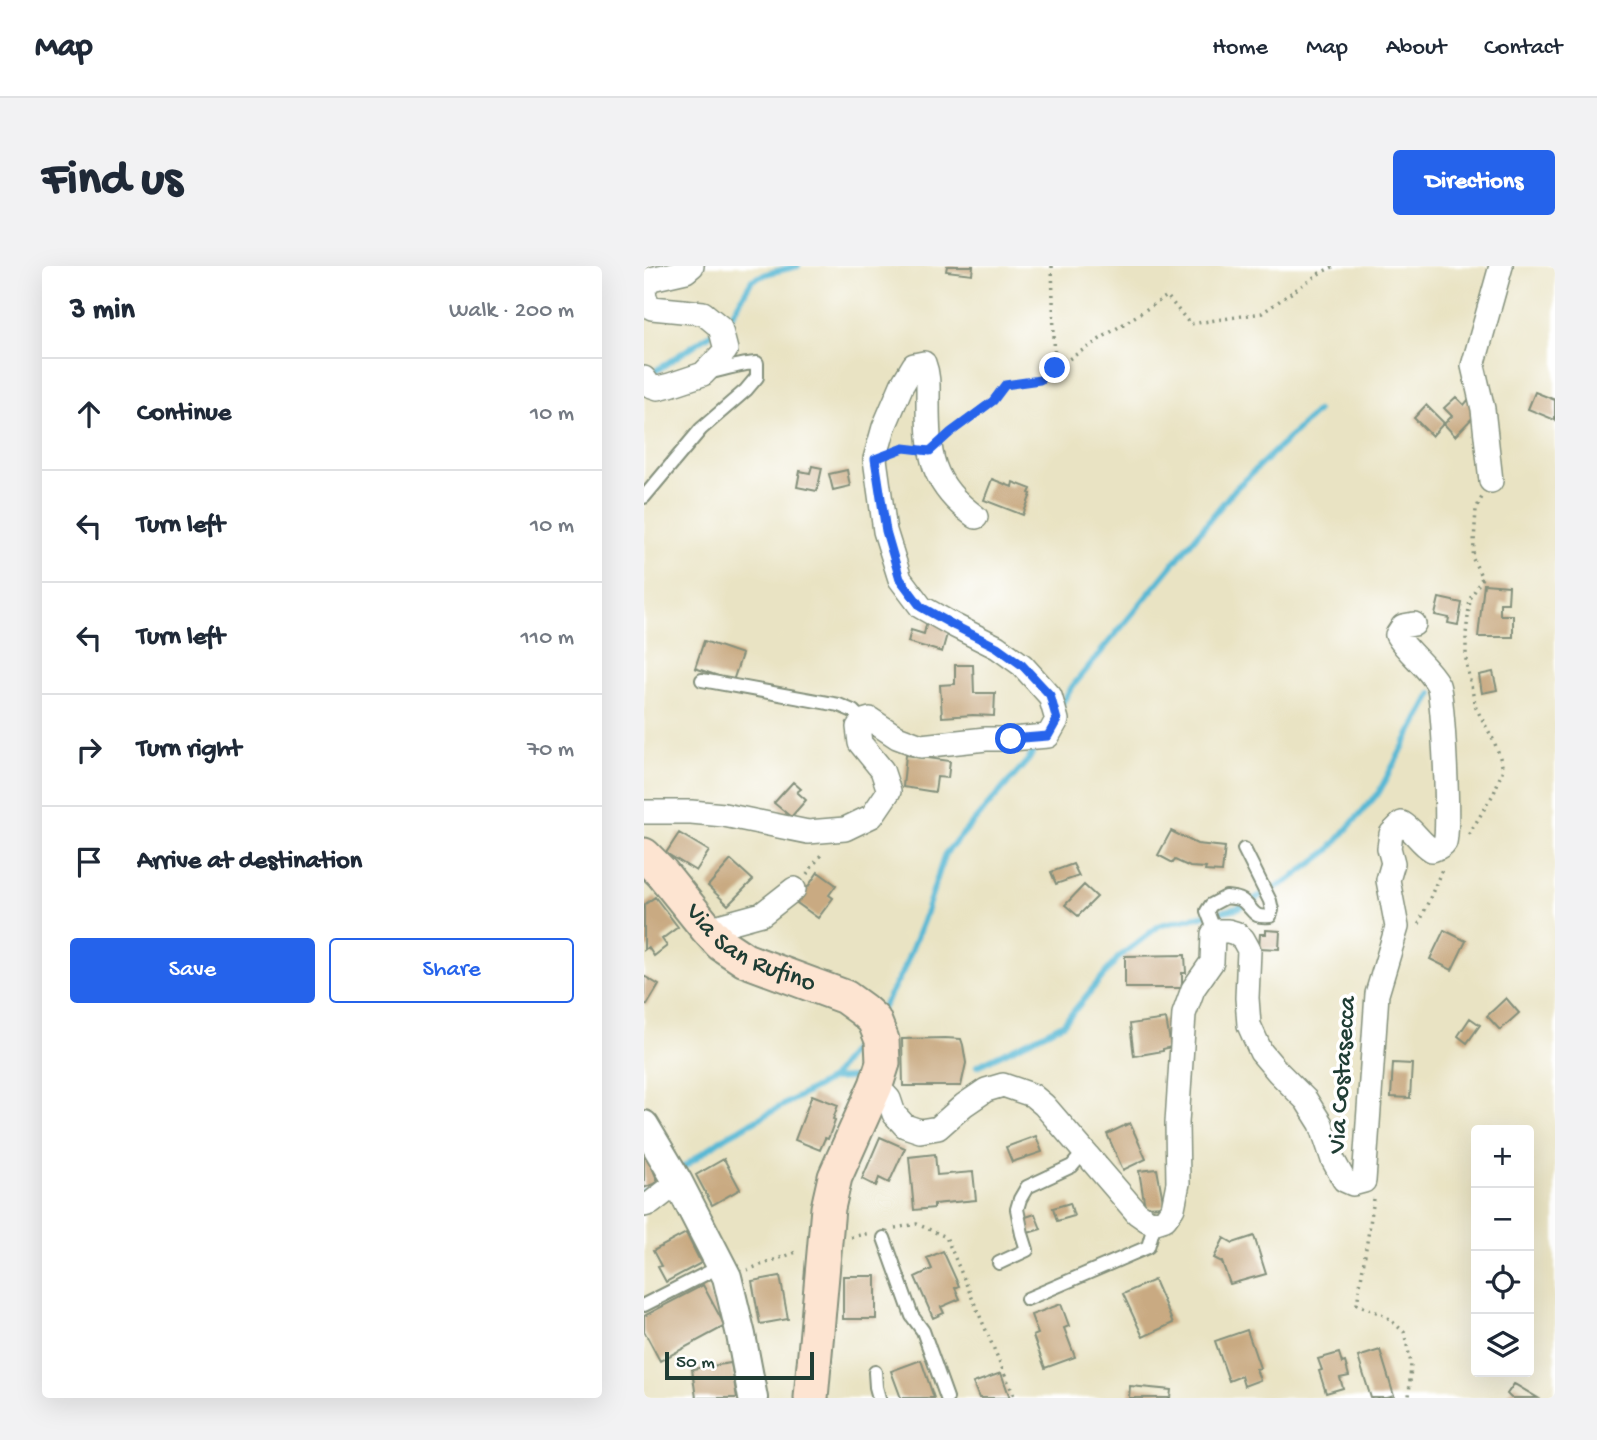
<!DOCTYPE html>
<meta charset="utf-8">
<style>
body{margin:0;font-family:"Gochi Hand",sans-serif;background:#f2f2f3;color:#1f2937}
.controls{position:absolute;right:21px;bottom:21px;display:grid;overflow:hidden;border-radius:7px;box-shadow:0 7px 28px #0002}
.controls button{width:63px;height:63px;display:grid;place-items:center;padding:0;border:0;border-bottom:2px solid #e0e1e3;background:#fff;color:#1f2937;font:35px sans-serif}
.scale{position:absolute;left:21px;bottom:18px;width:149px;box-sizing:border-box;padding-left:7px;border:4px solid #1f3d34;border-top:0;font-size:19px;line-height:24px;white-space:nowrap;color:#1f3d34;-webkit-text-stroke:5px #fff;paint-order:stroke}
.stop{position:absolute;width:21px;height:21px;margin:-16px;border:5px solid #2563eb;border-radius:50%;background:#fff}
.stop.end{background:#2563eb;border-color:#fff;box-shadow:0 2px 7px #0008}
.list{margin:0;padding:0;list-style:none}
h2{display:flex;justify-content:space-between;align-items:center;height:91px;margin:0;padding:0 28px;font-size:30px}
h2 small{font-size:23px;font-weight:400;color:#747a83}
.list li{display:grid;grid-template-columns:46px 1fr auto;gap:21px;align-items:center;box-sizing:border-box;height:112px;padding:0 28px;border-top:2px solid #e0e1e3}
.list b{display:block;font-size:26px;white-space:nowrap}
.list em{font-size:23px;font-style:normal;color:#747a83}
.actions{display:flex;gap:14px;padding:21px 28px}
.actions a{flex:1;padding:16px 0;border:2px solid #2563eb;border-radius:7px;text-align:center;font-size:24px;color:#2563eb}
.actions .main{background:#2563eb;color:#fff}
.icon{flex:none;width:38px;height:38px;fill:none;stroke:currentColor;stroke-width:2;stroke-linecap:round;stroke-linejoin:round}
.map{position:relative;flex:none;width:911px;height:1132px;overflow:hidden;border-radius:7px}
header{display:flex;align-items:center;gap:42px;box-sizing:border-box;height:98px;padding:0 35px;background:#fff;border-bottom:2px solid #e0e1e3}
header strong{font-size:33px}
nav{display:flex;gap:38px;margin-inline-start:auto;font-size:24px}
.intro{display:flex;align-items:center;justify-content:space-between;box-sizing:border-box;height:168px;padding:0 42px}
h1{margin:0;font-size:49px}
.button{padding:18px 32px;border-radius:7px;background:#2563eb;color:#fff;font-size:24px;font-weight:700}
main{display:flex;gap:42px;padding:0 42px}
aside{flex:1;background:#fff;border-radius:7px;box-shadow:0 7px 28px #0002}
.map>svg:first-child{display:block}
</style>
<header>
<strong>Map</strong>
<nav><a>Home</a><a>Map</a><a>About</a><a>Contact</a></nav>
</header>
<div class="intro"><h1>Find us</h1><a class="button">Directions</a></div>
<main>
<aside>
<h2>3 min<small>Walk · 200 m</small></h2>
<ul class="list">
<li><svg class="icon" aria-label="ahead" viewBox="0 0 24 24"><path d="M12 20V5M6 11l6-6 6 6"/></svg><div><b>Continue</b></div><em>10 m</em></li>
<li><svg class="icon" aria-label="left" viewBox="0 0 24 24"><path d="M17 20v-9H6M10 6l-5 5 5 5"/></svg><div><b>Turn left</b></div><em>10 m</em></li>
<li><svg class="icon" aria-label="left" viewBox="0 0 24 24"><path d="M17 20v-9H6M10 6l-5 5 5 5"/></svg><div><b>Turn left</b></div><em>110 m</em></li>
<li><svg class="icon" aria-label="right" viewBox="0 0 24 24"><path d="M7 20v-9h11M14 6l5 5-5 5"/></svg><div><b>Turn right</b></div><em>70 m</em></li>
<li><svg class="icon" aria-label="arrive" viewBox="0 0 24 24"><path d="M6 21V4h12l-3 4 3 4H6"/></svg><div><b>Arrive at destination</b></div></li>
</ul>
<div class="actions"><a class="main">Save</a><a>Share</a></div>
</aside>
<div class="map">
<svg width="911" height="1132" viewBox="0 0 911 1132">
<rect width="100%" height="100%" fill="#fff"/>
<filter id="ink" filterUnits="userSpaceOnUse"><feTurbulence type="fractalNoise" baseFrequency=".0143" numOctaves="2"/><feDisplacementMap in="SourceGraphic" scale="14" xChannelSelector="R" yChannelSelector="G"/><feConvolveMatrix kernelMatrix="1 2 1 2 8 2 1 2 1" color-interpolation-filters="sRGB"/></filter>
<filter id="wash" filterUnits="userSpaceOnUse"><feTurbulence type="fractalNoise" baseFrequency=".00686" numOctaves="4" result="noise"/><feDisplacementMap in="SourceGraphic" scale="28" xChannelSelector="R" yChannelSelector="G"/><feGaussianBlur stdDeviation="1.57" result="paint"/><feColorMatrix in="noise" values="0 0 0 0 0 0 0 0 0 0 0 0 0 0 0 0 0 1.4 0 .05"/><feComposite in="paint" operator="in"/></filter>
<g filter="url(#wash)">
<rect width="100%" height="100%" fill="#e9e3c3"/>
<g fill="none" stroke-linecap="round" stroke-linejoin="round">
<path stroke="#56b8d4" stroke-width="6" d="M 4,110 L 83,57 L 108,14 L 125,7 L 154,0
M 415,442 L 428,421 L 590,224 L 673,145
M 236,746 L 259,705 L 279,655 L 301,588 L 385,493 L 395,475
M 333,800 L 419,758 L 475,691 L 516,659 L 594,642 L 645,614 L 684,585 L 735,526 L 788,427
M 187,813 L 223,811
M 34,905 L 81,871 L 187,813 L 222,766
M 0,926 L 11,921"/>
</g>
<g id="blocks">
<path fill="#c9aa82" d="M 303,0 L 329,0 L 328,8 L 302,5 Z
M 891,126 L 911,134 L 911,154 L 884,143 Z
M 812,131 L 820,139 L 825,133 L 836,144 L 811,170 L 800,158 L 808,150 L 800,142 Z
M 782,139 L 800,157 L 788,170 L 770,152 Z
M 168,200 L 178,202 L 173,225 L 153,221 L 156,205 L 166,207 Z
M 203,204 L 206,220 L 189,224 L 185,208 Z
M 348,213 L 368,221 L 369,216 L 387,223 L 385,227 L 387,228 L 379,249 L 340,234 Z
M 840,318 L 865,320 L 864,337 L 856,337 L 856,349 L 869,349 L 869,371 L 834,371 Z
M 795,332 L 818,337 L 814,359 L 804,357 L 805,352 L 791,349 Z
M 283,355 L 305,361 L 298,386 L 264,376 L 267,364 L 280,368 Z
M 60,375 L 98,388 L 89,415 L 51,402 Z
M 311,399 L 329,399 L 330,427 L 351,427 L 350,450 L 329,449 L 298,451 L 296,419 L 311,418 Z
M 849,406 L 853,424 L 838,427 L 835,409 Z
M 262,489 L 306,495 L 304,512 L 293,511 L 291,526 L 259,521 Z
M 149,516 L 157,523 L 153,526 L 162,534 L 147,551 L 130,537 Z
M 527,565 L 553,578 L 581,581 L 578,606 L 561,605 L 562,602 L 546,601 L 531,594 L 529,597 L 514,589 Z
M 35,567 L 65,585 L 52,605 L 22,587 Z
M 87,594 L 109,614 L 84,639 L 64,620 Z
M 429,598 L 435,610 L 412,618 L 407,606 Z
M 174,606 L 192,619 L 185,629 L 189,632 L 174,652 L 153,637 Z
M 440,619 L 453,631 L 434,650 L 421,639 Z
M 11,631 L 34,661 L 18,673 L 23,680 L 10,690 L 4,681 L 0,684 L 0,639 Z
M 622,664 L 636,665 L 635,683 L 615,682 L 616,668 L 622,668 Z
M 800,664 L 822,675 L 808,704 L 786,693 Z
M 541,689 L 542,707 L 538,707 L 538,722 L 481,722 L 481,690 Z
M 0,710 L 15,719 L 3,739 L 0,737 Z
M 862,732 L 875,747 L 856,764 L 843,750 Z
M 826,752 L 836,759 L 823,777 L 814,770 Z
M 522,753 L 527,781 L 519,783 L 519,785 L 490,790 L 486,758 Z
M 301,772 L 317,773 L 319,779 L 322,797 L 317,820 L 259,820 L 258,773 Z
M 749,797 L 768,798 L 766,832 L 747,831 Z
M 168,829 L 194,839 L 189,853 L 191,854 L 184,873 L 181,872 L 176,884 L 151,874 Z
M 486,857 L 502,893 L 479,904 L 463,868 Z
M 392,870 L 398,886 L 368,896 L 362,881 Z
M 236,871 L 261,882 L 245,917 L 235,912 L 232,920 L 218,913 Z
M 291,888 L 293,909 L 329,906 L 332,934 L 290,938 L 290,942 L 270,944 L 265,891 Z
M 4,891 L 14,916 L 0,922 L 0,892 Z
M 80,893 L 96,923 L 68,939 L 52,909 Z
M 513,903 L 520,940 L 501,941 L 495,905 Z
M 426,937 L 430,950 L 413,955 L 409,942 Z
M 391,948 L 397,963 L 384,967 L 379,952 Z
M 42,967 L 57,997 L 22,1016 L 14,1001 L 17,1000 L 9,985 Z
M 610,970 L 622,1008 L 586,1018 L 578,996 L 570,992 L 580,972 L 589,977 Z
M 299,985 L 315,1020 L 311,1022 L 316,1033 L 297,1041 L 300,1047 L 289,1052 L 271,1011 L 288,1003 L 283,992 Z
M 136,1010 L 144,1053 L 116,1058 L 108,1015 Z
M 199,1010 L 232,1010 L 232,1053 L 199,1053 Z
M 510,1014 L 529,1057 L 499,1071 L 479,1028 Z
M 59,1019 L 81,1060 L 16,1095 L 0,1065 L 0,1050 Z
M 417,1038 L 425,1060 L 420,1062 L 431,1091 L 401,1102 L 389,1070 L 394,1068 L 387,1049 Z
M 603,1064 L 616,1102 L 612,1103 L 616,1114 L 600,1120 L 597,1110 L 585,1115 L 571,1075 Z
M 736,1084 L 750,1130 L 743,1132 L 727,1132 L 714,1091 Z
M 695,1087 L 698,1097 L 701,1096 L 705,1110 L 696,1112 L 699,1122 L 682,1127 L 675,1105 L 678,1104 L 674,1093 Z
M 277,1094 L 290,1132 L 257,1132 L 247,1105 Z
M 87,1097 L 93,1132 L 52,1132 L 48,1103 Z
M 357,1107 L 366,1132 L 335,1132 L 329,1117 Z
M 870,1118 L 872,1119 L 894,1132 L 867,1132 L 863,1128 Z
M 486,1120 L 527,1124 L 526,1132 L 485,1132 Z"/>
</g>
</g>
<g filter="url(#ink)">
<use href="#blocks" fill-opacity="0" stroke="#84907c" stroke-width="2"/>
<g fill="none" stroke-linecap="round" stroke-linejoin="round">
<g stroke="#84907c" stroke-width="16">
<path id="service" d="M 0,231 L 57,163 L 102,124 L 113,111 L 113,97 C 103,96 74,105 62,107
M 58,414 L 195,439 L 209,445 L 219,455
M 574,665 L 568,658 L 563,645 L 567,639 L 582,631 C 588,632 596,632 600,636 C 611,646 609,652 626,650 L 628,644 L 626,635 L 600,583
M 240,972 L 268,1050 L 279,1065 L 303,1132
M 355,997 L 383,984 L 378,968 L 373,943 L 376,933 L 383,921 L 428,900 L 440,886
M 383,1033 L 504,981 L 508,967 L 503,954
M 0,1039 L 77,1000
M 231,1106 L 232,1121 L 235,1132"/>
</g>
<g stroke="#84907c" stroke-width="26">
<path id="minor" d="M 0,22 L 7,13 L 42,5 L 48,0
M 0,26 L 2,35 L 8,42 L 59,47 L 76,61 L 82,84 L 59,108 L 26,119 L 14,122 L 5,119 L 0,112
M 847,215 L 839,143 L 829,100 L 857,0
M 0,546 L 47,546 L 80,549 L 164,566 L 201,563 L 228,550 L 245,525 L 238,504 L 216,477 L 214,461 L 219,455 L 226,453 L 253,471 L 277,480 L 342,473 L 367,473 L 404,470 L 413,454 L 406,430 L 378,399 L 353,381 L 311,360 L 277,341 L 256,313 L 241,265 L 231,193 L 240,161 L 258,119 L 270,99 L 280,97 C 285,110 284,121 284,135 C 284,188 286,218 332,251
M 63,663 L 118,648 L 150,623
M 232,819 L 245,833 L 250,848 L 261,860 L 276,865 L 294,862 L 320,839 L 342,824 L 359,819 L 388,829 L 400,839 L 493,947 L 503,954 L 512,956 L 521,953 L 529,942 L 534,917 L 533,857 L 540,748 L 549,723 L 568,696 L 569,668 L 574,665 L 584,665 L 591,667 L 599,673 L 605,684 L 603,732 L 605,759 L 617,786 L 634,806 L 662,834 L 677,858 L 689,894 L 700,914 L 709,918 L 720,915 L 733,728 L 753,661 L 744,614 L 749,597 L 745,582 L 747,568 L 758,557 C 770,564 776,577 788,584 C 793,582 798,581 801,576 C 806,566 799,431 794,419 C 784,400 764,388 753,369 L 759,360 L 770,358
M 0,939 L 7,937 L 34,916"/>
</g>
<g stroke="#84907c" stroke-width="32">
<path id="tertiary" d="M 0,859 L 34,916 L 83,1011 L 97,1069 L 109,1132"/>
</g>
<g stroke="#84907c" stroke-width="37">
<g id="secondary">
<path id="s1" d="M 0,589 L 18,607 L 63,663 L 77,678 L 101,694 L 201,731 L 219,744 L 230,754 L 238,774 L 239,797 L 232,819 L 191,911 L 184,942 L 167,1132"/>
</g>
</g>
<path stroke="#84907c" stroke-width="3.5" stroke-dasharray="2 5" stroke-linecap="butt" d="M 408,0 L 411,102 L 523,30 L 546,58 L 618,47 L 676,7 L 691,0
M 305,168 L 349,135 L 361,119 L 396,115 L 411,103
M 825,568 L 850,527 L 859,503 L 855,488 L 849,473 L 832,442 L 822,397 L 822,368 L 826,333 L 838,312 L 829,293 L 832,243 L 838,231
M 163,608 L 179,586
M 775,658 L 799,601
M 730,933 L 713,1038 L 742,1050 L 760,1066 L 767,1097 L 765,1132
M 251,962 L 273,958 L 302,971 L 371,1132
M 207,971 L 226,967
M 103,1004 L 155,985"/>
<use href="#service" stroke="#fff" stroke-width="12"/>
<use href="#minor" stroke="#fff" stroke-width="23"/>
<use href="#tertiary" stroke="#fff" stroke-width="28"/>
<use href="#secondary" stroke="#fde4d1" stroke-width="33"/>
</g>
</g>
<g fill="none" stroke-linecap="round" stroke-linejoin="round" filter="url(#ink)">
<path stroke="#2563eb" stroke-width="9" d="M 367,473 L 404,470 L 413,454 L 406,429 L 378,399 L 353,381 L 311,360 L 277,341 L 256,313 L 242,265 L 231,193 L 260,182 L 286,185 L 307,166 L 349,135 L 361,119 L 396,114 L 411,102"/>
</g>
<g text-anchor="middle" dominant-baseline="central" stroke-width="7" stroke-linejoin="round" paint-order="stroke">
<g font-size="26" fill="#1f3d34" stroke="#fff">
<text stroke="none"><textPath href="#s1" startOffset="145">Via San Rufino</textPath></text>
<text transform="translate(700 809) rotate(-86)">Via Costasecca</text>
</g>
</g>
</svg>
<div class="controls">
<button>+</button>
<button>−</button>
<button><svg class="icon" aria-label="locate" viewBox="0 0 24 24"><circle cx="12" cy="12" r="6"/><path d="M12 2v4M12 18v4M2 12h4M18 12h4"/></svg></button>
<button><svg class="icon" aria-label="layers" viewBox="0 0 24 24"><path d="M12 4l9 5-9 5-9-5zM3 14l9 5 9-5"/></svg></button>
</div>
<div class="scale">50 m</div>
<div class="stop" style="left:367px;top:473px"></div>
<div class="stop end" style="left:411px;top:102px"></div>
</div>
</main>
